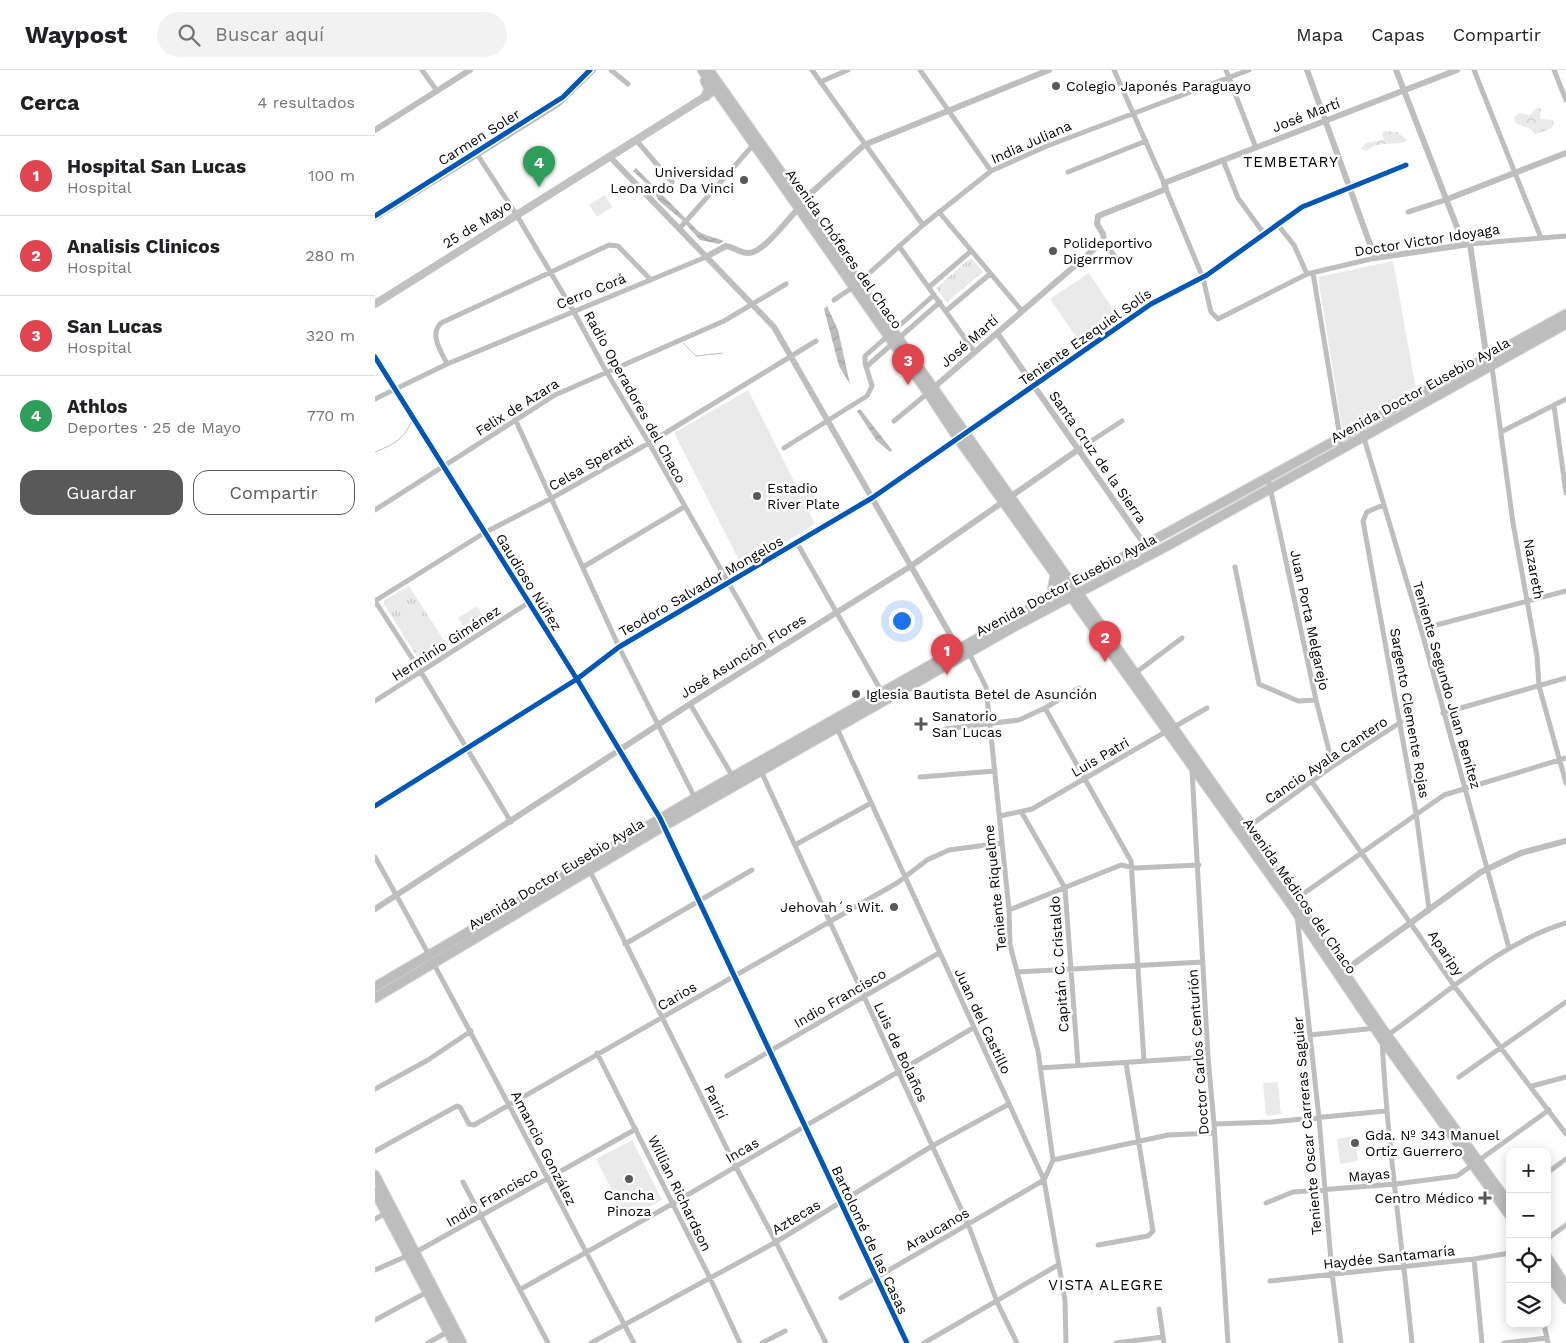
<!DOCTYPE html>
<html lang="es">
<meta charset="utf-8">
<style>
body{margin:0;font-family:"Work Sans",sans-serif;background:#f2f2f2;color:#202124}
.controls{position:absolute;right:15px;bottom:15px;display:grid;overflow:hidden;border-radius:10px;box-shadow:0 2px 12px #0003}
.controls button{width:45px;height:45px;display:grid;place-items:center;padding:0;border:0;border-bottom:1px solid #e0e0e0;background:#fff;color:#202124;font:25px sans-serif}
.you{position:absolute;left:526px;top:550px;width:18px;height:18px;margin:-12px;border:4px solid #fff;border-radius:50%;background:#1a73e8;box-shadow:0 0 0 8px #1a73e833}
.badge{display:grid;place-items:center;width:32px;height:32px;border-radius:50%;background:#595959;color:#fff;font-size:16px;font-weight:700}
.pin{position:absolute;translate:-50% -41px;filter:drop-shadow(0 1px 2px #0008)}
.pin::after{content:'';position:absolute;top:26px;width:18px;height:15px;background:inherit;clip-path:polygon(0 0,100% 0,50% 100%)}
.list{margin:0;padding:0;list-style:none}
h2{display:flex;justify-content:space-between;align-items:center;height:65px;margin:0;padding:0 20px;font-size:21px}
h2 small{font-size:16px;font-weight:400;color:#757577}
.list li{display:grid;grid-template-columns:32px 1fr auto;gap:15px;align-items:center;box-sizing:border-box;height:80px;padding:0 20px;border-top:1px solid #e0e0e0}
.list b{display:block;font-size:19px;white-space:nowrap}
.list p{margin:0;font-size:16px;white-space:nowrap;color:#757577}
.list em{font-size:16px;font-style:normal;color:#757577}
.actions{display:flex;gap:10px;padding:15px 20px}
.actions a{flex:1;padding:11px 0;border:1px solid #595959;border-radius:15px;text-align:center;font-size:18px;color:#595959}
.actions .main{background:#595959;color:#fff}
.icon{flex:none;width:28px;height:28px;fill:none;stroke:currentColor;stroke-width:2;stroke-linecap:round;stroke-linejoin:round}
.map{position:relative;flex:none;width:1191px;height:1273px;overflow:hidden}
header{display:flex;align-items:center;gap:30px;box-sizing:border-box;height:70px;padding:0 25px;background:#fff;border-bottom:1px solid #e0e0e0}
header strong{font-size:24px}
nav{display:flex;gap:28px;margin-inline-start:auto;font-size:18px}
.search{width:350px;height:45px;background:#f2f2f2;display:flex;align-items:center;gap:12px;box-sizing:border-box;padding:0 18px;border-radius:28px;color:#757577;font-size:19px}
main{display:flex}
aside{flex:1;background:#fff}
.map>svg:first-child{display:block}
</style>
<header>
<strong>Waypost</strong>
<div class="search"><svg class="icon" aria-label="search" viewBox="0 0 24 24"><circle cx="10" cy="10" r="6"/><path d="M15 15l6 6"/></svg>Buscar aquí</div>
<nav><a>Mapa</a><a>Capas</a><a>Compartir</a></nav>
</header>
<main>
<aside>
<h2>Cerca<small>4 resultados</small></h2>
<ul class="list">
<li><span class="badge" style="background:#e0444e">1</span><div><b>Hospital San Lucas</b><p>Hospital</p></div><em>100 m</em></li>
<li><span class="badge" style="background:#e0444e">2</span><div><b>Analisis Clinicos</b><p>Hospital</p></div><em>280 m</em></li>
<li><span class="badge" style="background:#e0444e">3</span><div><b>San Lucas</b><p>Hospital</p></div><em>320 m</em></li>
<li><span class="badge" style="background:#2e9e5b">4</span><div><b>Athlos</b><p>Deportes · 25 de Mayo</p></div><em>770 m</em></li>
</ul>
<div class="actions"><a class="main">Guardar</a><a>Compartir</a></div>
</aside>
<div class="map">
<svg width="1191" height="1273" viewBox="0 0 1191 1273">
<defs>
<pattern id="grass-tufts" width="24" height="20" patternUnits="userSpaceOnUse" patternTransform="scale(1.25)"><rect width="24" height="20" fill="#eaeaea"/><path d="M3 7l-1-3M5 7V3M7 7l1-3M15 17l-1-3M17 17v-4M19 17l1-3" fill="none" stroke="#c7c7c7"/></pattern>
<pattern id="forest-crowns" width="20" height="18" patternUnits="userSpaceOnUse" patternTransform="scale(1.25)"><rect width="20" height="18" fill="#eaeaea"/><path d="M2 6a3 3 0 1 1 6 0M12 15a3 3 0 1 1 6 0" fill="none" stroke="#c7c7c7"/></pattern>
<pattern id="water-waves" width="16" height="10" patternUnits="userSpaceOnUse" patternTransform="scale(1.25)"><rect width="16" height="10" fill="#bcbcbc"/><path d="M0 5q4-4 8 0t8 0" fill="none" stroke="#a0a0a0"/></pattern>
</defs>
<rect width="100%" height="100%" fill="#fff"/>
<path fill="url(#grass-tufts)" d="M 596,188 L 608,202 L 572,232 L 561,218 Z
M 34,516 L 73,577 L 46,593 L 9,534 L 10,530 Z"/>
<path fill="url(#forest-crowns)" d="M 1163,37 L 1166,39 L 1165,49 L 1177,50 L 1180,54 L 1175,59 L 1160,64 L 1154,58 L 1140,53 L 1139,47 L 1144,43 L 1155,45 Z
M 1009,61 L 1022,62 L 1032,70 C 1021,78 1007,68 992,81 L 986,79 L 991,73 L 1009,70 L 1007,64 Z"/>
<path fill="#eaeaea" d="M 230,125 L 237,137 L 222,147 L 214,135 Z
M 1018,191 L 1041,319 L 967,358 L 943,207 Z
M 714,203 L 744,248 L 706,274 L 675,229 Z
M 373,320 L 423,419 L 433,413 L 442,430 L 433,436 L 426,425 L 440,454 L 368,498 L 299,363 Z
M 102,536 L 108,545 L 89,557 L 83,548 Z
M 49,546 L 63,569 L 44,581 L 30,557 Z
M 903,1012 L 906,1044 L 891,1046 L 888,1013 Z
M 980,1066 L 983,1091 L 965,1094 L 962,1069 Z
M 257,1070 L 287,1130 L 251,1148 L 221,1089 Z"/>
<path fill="url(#water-waves)" d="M 261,98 L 323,161 C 332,167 340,167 349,171 L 344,174 L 325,170 L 307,150 L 284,131 L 277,119 L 258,101 Z
M 452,236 L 463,260 L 475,314 L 464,296 L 449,239 Z
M 485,339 L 517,380 L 515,382 L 501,370 L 482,341 Z"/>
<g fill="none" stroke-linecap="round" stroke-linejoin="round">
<path stroke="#bcbcbc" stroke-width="1" d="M 308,273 L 321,286 L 348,283
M 0,382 C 17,375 29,370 36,352"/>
<g stroke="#dbdbdb" stroke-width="11">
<path id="primary" d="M 327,0 L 553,323 L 584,370 L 915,833 L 1007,969 L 1135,1146
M 336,3 L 920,830 L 1007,958 L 1135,1135
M 330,11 L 334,19 L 331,26
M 0,1105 L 87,1273
M 0,1122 L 79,1273
M 1172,1187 L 1191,1216
M 1172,1202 L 1191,1229"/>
</g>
<g stroke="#dbdbdb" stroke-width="11">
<path id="trunk" d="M 676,527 L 680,504
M 0,917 L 320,728 L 697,515 L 1191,244
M 0,928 L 284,759 L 637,558 L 794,475 L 1191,254"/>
</g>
<path stroke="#bebebe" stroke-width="5" d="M 47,0 L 62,21
M 236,0 L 253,14
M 437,0 L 548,155
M 545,0 L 616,101
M 739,0 L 789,113
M 851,0 L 881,78
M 1099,0 L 1166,168
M 1179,0 L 1191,30
M 445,12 L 473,0
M 261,70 L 297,112
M 102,84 L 141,144 L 199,242 L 231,301 L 274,373 L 394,584
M 848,90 L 863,128 L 890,165
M 693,102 L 771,71
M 791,119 L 828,208 L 836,242 L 843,249 L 932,204 L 1000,188
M 564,142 L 647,241
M 1033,142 L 1070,130
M 903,155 L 919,175 L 932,204
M 304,159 L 380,73
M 729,170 L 740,187
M 1095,174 L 1191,166
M 524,176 L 599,281
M 938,203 L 967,379
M 554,217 L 595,182
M 459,230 L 481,215 L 548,155 L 616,101 L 672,76 L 874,0
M 571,241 L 615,204
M 72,294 C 66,281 54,265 66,253 L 234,175 L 243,176 L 276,210
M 491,297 L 565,232
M 1117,297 L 1138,453 L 1162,586 L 1164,616 L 1191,713
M 658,316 L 776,234 L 832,205 L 927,137 L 1031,95
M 0,329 L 72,294 L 331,187
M 1179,336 L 1191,423
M 140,349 L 244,577 L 320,728
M 519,351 L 553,323
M 986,358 L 1046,559 L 1134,878
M 1126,362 L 1191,329
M 409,378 L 492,326 L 497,316 L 490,293 L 490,286 L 559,225
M 704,379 L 747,351
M 893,408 L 941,630 L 958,696
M 1008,435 L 992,442 L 988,451 L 1041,743 L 1054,839
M 0,440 L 180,325 L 349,251 L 411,214
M 422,473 L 508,624
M 208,497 L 309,437
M 860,497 L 884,614 L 923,631 L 941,630
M 0,531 L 109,463 L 177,428 L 274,373 L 441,271
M 0,531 L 46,602 L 136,752
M 1046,559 L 1191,521
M 594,583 L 611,617 L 634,840 L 635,875 L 663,981 L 678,1090 L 669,1110
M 759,604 L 807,568
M 0,631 L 153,533
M 315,634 L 358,707
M 670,638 L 756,791 L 769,991
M 1068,643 L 1191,608
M 461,656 L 669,1110 L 690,1230 L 691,1273
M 570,659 L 644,650 L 670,638 L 704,618
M 817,700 L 833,987 L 839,1054 L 853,1273
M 386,701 L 593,1154 L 622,1232 L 642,1273
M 545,707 L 620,701
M 937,712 L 1080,917 L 1191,1064
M 647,743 L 690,818 L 703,995
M 625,746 L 657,739 L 832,638
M 869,760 L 958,696 L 1026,652
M 420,775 L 496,733
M 0,787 C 90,947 173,1111 259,1273
M 214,799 L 361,1097 L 401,1172 L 451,1273
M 918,831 L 1069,725 L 1191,688
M 634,840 L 746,795 L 760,798 L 824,795
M 922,845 L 944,1048 L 957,1203 L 966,1273
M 250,874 L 377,800
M 642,902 L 828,892
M 935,965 L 1001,958
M 222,983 L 335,1208 L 365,1273
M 665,998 L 833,987
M 352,1006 L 564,883
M 1084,1007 L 1191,932
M 1157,1016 L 1191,1007
M 0,1019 L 53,990 L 96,961
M 839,1054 L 897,1052 L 1010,1041
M 0,1081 L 82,1036 L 85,1037 L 94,1054 L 99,1055 L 454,852 L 522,813 L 552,790 L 574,780 L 627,773
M 678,1090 L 793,1065 L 839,1063
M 1172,1103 L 1191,1089
M 88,1112 L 173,1273
M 891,1133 L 918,1122 L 1021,1114 L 1082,1106 L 1174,1040
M 0,1149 L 13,1142
M 1172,1169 L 1191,1155
M 723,1175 L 773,1166 L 778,1161 L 751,993
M 1099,1189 L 1107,1273
M 0,1200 L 41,1182 L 261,1059
M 895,1211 L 1099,1189 L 1135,1183
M 146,1219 L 297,1134 L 598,958
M 466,1228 L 669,1110
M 784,1239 L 789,1273
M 0,1250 L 54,1221
M 1169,1254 L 1173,1273
M 53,1273 L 74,1261
M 216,1273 L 401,1172 L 557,1076 L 634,1034
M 387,1273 L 410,1261
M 549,1273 L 683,1195
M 741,1273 L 788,1267
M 1037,1273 C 1027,1172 1012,1071 1007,969 C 1066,929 1122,874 1191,853
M 1129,1273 L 1172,1268"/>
<path stroke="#bebebe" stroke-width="6" d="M 932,0 L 1000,188 L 1095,174 L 1112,290
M 1021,0 L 1089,175
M 0,60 L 95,0
M 235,87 L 399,257 L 584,580
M 1070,130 L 1191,83
M 425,133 L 489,75 L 674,0
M 0,148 L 183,34 L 218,0
M 331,187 L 351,176 C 359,177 365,183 373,183 C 388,184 414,147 425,137
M 622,263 L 770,475
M 0,287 L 205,614 L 285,748 L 532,1273
M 556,320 L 725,174 L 729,170 L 728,164 L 722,154 L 723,146 L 791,119 L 789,113 L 1082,0
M 0,736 L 202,609 L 244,577 L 497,428 L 658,316
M 0,839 L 315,634 L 536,496 L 704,379
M 966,903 L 1106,802 L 1146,783 L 1191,771"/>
<path stroke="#c1c1c1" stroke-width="8" d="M 0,234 L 336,23"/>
<use href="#primary" stroke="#bdbdbd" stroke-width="9"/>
<use href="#trunk" stroke="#bdbdbd" stroke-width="9"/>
<g stroke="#fff" stroke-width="8">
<path id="cycleway" d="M 0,146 L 188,27 L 215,0
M 0,287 L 205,614 L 285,748 L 532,1273
M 0,736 L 202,609 L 244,577 L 497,428 L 776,234 L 832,205 L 927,137 L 1031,95"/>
</g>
<use href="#cycleway" stroke="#0057b8" stroke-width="5"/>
</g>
<g fill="#595959" stroke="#fff" stroke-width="2">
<circle cx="681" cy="16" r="5"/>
<circle cx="369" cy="110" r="5"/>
<circle cx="678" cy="181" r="5"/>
<circle cx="382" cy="426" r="5"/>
<circle cx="481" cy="624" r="5"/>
<path d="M543.5 646.5h5v5h5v5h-5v5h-5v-5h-5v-5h5z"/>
<circle cx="519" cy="837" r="5"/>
<circle cx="980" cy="1073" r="5"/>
<circle cx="254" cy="1109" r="5"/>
<path d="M1107.5 1120.5h5v5h5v5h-5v5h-5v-5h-5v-5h5z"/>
</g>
<g text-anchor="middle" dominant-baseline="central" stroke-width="5" stroke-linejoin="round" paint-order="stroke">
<g font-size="14" fill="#000" stroke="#fff" text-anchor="start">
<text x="691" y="16">Colegio Japonés Paraguayo</text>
<text x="359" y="102" text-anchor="end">Universidad<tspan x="359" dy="16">Leonardo Da Vinci</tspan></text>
<text x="688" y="173">Polideportivo<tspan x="688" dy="16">Digerrmov</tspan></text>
<text x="392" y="418">Estadio<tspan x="392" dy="16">River Plate</tspan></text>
<text x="491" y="624">Iglesia Bautista Betel de Asunción</text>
<text x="557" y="646">Sanatorio<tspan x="557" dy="16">San Lucas</tspan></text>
<text x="509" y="837" text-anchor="end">Jehovah´s Wit.</text>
<text x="990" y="1065">Gda. Nº 343 Manuel<tspan x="990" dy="16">Ortiz Guerrero</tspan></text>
<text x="254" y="1125" text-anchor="middle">Cancha<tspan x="254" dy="16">Pinoza</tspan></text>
<text x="1099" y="1128" text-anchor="end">Centro Médico</text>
</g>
<g font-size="14" fill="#000" stroke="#fff">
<text transform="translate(931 45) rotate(-21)">José Martí</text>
<text transform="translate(104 67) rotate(-32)">Carmen Soler</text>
<text transform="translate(656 72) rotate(-24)">India Juliana</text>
<text transform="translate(102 154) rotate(-32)">25 de Mayo</text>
<text transform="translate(1052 170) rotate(-9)">Doctor Victor Idoyaga</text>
<text transform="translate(469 179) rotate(55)">Avenida Chóferes del Chaco</text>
<text transform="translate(216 221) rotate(-22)">Cerro Corá</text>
<text transform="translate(710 267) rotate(-35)">Teniente Ezequiel Solís</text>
<text transform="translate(594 271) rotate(-41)">José Martí</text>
<text transform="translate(1045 320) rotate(-29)">Avenida Doctor Eusebio Ayala</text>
<text transform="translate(260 327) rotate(61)">Radio Operadores del Chaco</text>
<text transform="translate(142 337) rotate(-32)">Felix de Azara</text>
<text transform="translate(723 387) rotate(55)">Santa Cruz de la Sierra</text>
<text transform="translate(216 393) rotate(-30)">Celsa Speratti</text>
<text transform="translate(1159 499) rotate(80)">Nazareth</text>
<text transform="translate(154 512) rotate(58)">Gaudioso Núñez</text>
<text transform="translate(691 515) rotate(-28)">Avenida Doctor Eusebio Ayala</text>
<text transform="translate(326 516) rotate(-30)">Teodoro Salvador Mongelos</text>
<text transform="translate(935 550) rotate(78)">Juan Porta Melgarejo</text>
<text transform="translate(71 573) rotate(-33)">Herminio Giménez</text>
<text transform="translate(368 586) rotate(-32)">José Asunción Flores</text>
<text transform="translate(1072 615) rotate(74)">Teniente Segundo Juan Benítez</text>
<text transform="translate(1035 643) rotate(80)">Sargento Clemente Rojas</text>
<text transform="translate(725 687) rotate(-30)">Luis Patri</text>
<text transform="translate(951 690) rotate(-34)">Cancio Ayala Cantero</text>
<text transform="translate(181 804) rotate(-31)">Avenida Doctor Eusebio Ayala</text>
<text transform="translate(620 818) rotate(-96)">Teniente Riquelme</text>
<text transform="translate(925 826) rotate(55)">Avenida Médicos del Chaco</text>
<text transform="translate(1071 883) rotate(56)">Aparipy</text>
<text transform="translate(684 894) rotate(-94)">Capitán C. Cristaldo</text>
<text transform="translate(302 926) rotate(-30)">Carios</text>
<text transform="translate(465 928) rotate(-30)">Indio Francisco</text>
<text transform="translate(608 951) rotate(65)">Juan del Castillo</text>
<text transform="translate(526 982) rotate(65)">Luis de Bolaños</text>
<text transform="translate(823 982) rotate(-94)">Doctor Carlos Centurión</text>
<text transform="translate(341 1032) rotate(64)">Parirí</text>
<text transform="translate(932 1056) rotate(-95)">Teniente Oscar Carreras Saguier</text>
<text transform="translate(169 1078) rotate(63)">Amancio González</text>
<text transform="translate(367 1080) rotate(-30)">Incas</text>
<text transform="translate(994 1105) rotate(-5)">Mayas</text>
<text transform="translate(305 1123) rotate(64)">Willian Richardson</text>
<text transform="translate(117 1127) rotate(-30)">Indio Francisco</text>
<text transform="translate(421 1147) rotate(-31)">Aztecas</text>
<text transform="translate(562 1159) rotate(-30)">Araucanos</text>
<text transform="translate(495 1170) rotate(65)">Bartolomé de las Casas</text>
<text transform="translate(1014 1187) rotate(-6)">Haydée Santamaría</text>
</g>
<g font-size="15" letter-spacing="1" fill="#000" stroke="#fff">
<text x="916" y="92">TEMBETARY</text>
<text x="731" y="1215">VISTA ALEGRE</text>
</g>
</g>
</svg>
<div class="controls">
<button>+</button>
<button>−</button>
<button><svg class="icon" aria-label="locate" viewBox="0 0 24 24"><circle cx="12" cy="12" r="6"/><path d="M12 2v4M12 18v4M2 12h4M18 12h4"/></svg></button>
<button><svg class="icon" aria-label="layers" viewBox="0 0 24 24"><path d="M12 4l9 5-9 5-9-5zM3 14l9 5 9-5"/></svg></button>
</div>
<div class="you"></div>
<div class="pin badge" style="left:572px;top:605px;background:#e0444e">1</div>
<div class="pin badge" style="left:730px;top:592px;background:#e0444e">2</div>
<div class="pin badge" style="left:533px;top:315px;background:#e0444e">3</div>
<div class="pin badge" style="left:164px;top:117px;background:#2e9e5b">4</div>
</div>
</main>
